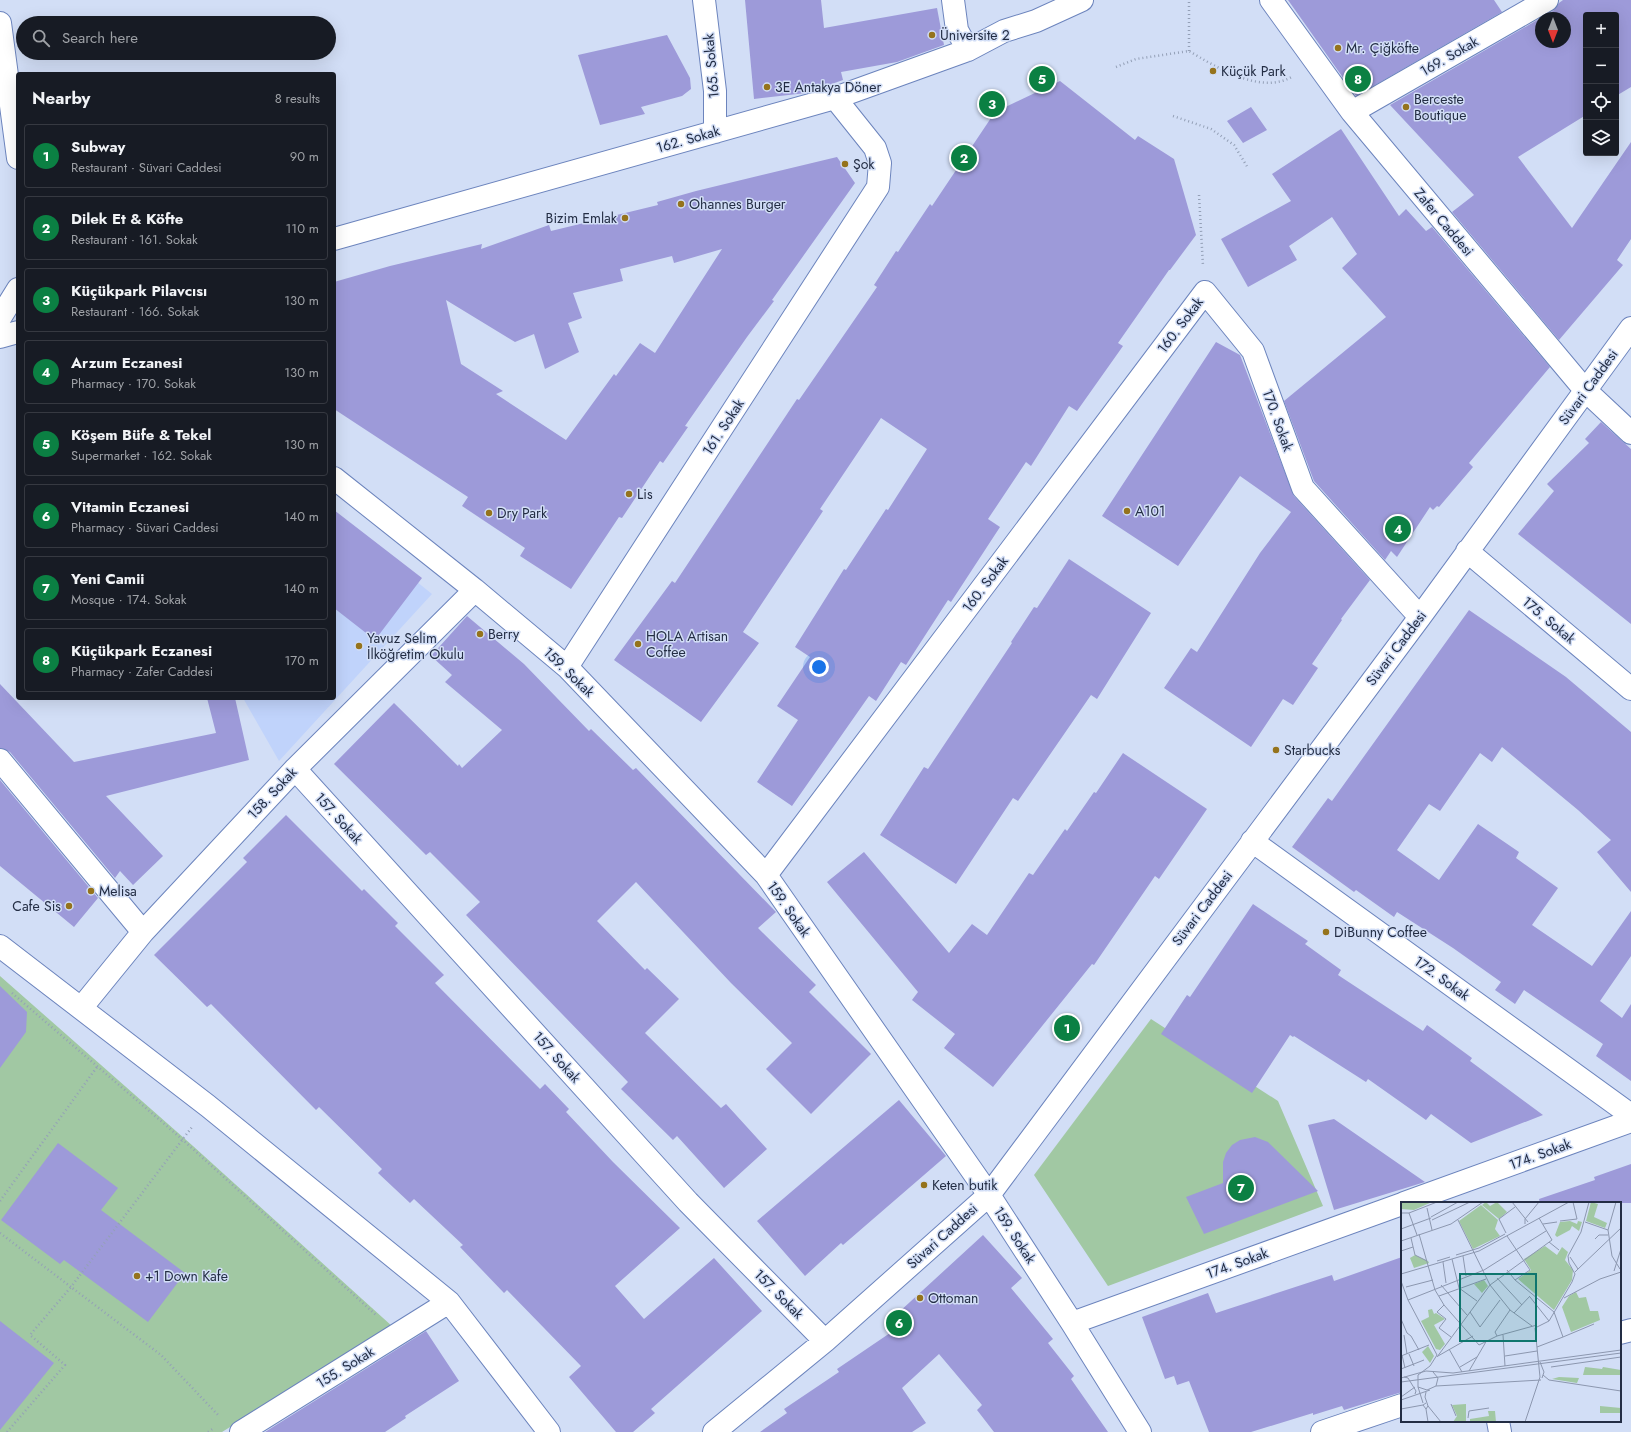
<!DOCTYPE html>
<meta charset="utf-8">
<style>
body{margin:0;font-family:Jost,sans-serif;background:#20242c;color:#f1f3f6}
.controls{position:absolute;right:12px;top:12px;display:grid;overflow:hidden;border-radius:4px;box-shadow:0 4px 16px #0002}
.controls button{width:36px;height:36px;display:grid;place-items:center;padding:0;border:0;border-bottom:1px solid #363941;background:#171b24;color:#f1f3f6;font:20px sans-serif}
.compass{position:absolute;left:1535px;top:12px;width:36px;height:36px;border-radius:50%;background:#171b24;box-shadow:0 4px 16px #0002;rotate:180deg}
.you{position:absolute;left:819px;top:667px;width:14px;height:14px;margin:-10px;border:3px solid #fff;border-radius:50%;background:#1a73e8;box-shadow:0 0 0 6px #1a73e833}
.badge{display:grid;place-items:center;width:26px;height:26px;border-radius:50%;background:#0b8043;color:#fff;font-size:13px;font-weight:700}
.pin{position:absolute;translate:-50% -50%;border:2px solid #fff;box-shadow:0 1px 4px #0006}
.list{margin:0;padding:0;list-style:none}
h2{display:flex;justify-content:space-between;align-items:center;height:52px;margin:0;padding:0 16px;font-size:17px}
h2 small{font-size:13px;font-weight:400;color:#9ea1a6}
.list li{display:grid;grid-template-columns:26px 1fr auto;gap:12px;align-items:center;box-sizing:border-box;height:64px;margin:0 8px 8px;padding:0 8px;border:1px solid #363941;border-radius:4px}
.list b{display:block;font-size:15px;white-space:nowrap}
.list p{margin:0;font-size:13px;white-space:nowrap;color:#9ea1a6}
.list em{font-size:13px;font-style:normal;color:#9ea1a6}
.icon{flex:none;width:22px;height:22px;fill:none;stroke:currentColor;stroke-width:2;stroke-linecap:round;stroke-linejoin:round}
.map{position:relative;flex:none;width:1631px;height:1432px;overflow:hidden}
.search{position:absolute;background:#171b24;box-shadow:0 4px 16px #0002;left:16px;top:16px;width:320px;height:44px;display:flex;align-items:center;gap:10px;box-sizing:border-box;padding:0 14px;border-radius:22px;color:#9ea1a6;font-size:15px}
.panel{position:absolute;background:#171b24;box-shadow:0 4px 16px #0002;left:16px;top:72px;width:320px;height:628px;border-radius:4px}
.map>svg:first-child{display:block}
</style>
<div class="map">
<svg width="1631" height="1432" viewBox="0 0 1631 1432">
<rect width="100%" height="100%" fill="#d2def6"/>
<path fill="#c0d3fb" d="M 334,515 L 432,594 L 279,761 L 243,698 L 334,698 Z"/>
<path fill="#a1c8a3" d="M 0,976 L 193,1146 L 393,1327 L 222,1432 L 0,1432 Z
M 1151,1019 L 1278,1101 L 1323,1206 L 1108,1286 L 1034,1175 Z"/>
<path fill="#9d9ad9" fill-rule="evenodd" d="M 745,0 L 821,0 L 824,28 L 937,8 L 944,45 L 897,62 L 841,72 L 843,80 L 806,93 L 754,99 Z
M 1288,0 L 1494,0 L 1502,12 L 1356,96 Z
M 1563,0 L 1631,0 L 1631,87 L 1616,96 L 1616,15 L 1586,15 L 1586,115 L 1518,157 L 1572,228 L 1631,142 L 1631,239 L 1617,260 L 1623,265 L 1559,340 L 1452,212 L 1474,195 L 1390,105 L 1553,11 L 1559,3 ZM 1541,18 L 1565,18 L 1565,42 L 1541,42 Z
M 667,35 L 690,78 L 691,89 L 682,96 L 641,107 L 645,114 L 600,125 L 578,55 Z
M 1060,81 L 1135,140 L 1138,136 L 1174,159 L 1196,235 L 1170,270 L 1169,270 L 1118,343 L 1123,346 L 1077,411 L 1069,406 L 1031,466 L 1026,462 L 988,519 L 1000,527 L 951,602 L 948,600 L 906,665 L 901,662 L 876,701 L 869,696 L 792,806 L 757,782 L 798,720 L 777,706 L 810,657 L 795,647 L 844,569 L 846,570 L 886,509 L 888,510 L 927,449 L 881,418 L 820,509 L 823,511 L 743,632 L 759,643 L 701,722 L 614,660 L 672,581 L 675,583 L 797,399 L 799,400 L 877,287 L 874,285 L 896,251 L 898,252 L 930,204 L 932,206 L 995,112 Z
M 1251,107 L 1267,130 L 1243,143 L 1227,121 Z
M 1341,129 L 1399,216 L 1406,209 L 1426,231 L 1432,227 L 1550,367 L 1469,463 L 1473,467 L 1439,507 L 1437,506 L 1433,510 L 1430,507 L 1397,557 L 1391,551 L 1385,560 L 1314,481 L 1284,401 L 1386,317 L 1342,268 L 1357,254 L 1332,217 L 1289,246 L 1297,260 L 1248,287 L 1221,239 L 1291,201 L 1272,174 Z
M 837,157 L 855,183 L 772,300 L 774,301 L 747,337 L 685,426 L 688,427 L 663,463 L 660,461 L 622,518 L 619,517 L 571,589 L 520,556 L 525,548 L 462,506 L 468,497 L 334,409 L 334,282 L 390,266 L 482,244 L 481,249 L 549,225 L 551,231 L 658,205 L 657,202 L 696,191 ZM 722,249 L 655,353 L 640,343 L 616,376 L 614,374 L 566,440 L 496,394 L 503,391 L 461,364 L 446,300 L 515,342 L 534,334 L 545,369 L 579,352 L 568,323 L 582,318 L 573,293 L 623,281 L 620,269 L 672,256 L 674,263 Z
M 1216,342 L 1240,355 L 1294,496 L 1370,580 L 1341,619 L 1342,620 L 1312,664 L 1318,668 L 1293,705 L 1283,699 L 1251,747 L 1164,688 L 1191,648 L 1197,652 L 1260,553 L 1291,512 L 1240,476 L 1178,566 L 1102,516 Z
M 1601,422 L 1631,449 L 1631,624 L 1518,534 L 1554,491 L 1547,484 L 1589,443 L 1585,439 Z
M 334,510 L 422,578 L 375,640 L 334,608 Z
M 1069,559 L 1151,613 L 1097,699 L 1091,695 L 1018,801 L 1013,798 L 956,884 L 880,835 L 924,767 L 928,769 L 1012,643 L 1011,642 L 1034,607 L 1037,608 Z
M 1469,610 L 1566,677 L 1631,732 L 1631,892 L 1597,852 L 1611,840 L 1578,810 L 1502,747 L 1492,762 L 1480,753 L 1440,811 L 1429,804 L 1397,850 L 1439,880 L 1478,824 L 1519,852 L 1516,858 L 1558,888 L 1532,925 L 1592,966 L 1631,911 L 1631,956 L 1600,1001 L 1622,1018 L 1631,1004 L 1631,1081 L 1596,1056 L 1603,1044 L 1524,990 L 1515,1004 L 1495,990 L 1501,982 L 1453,948 L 1397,912 L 1394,917 L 1356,890 L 1354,892 L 1292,847 L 1328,798 L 1332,801 Z
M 467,616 L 524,664 L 589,731 L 591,729 L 633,770 L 636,768 L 776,912 L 758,928 L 816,985 L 809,992 L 871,1054 L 811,1114 L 766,1069 L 792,1043 L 731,983 L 636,882 L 597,921 L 645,970 L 647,968 L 679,999 L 645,1033 L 721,1108 L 726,1104 L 767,1149 L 724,1188 L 677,1136 L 673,1140 L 621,1089 L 628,1082 L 466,915 L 480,902 L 430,852 L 426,855 L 334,764 L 394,703 L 458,766 L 459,764 L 462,768 L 502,730 L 445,682 L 452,675 L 431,656 Z
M 0,684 L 74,762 L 216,733 L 207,698 L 235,698 L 249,760 L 106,796 L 163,856 L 133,885 L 120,871 L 115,878 L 10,752 L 0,748 Z
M 1123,753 L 1207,809 L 1159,879 L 1155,876 L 1094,965 L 1092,964 L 993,1087 L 944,1048 L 955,1034 L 912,1000 L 918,992 L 827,882 L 864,852 L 949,953 L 972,924 L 987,935 L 1029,873 L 1033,875 L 1065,829 L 1067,831 L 1094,792 L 1096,793 Z
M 0,780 L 98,898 L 74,927 L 0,866 Z
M 286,815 L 362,891 L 364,889 L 398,923 L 395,926 L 444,975 L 435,983 L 540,1089 L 545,1084 L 569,1109 L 566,1112 L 613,1162 L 680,1228 L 615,1286 L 644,1319 L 714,1258 L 762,1311 L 651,1409 L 655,1413 L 633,1432 L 616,1432 L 569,1377 L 581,1366 L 507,1290 L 504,1293 L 460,1247 L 463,1245 L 414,1199 L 410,1203 L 378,1173 L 382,1169 L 319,1107 L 316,1110 L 211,1004 L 207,1007 L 154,955 L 247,862 L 243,858 Z
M 1253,904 L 1308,941 L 1305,944 L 1341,970 L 1338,975 L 1423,1031 L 1427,1025 L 1472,1058 L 1470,1061 L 1543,1115 L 1471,1143 L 1431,1114 L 1426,1120 L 1368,1079 L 1366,1082 L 1294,1036 L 1293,1037 L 1290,1035 L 1252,1093 L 1161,1034 L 1187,995 L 1190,997 Z
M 0,986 L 27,1012 L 26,1032 L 0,1068 Z
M 899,1100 L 946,1156 L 843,1245 L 841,1243 L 805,1276 L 757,1221 Z
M 1334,1119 L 1425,1182 L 1334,1210 L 1308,1125 Z
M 1255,1137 L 1268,1142 L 1318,1191 L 1204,1234 L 1186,1197 L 1223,1183 L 1223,1162 L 1226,1153 L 1232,1145 L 1240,1140 Z
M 58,1143 L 118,1188 L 101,1210 L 185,1273 L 148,1322 L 64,1260 L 60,1264 L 1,1220 Z
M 1631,1164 L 1631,1203 L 1540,1203 L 1539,1199 L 1595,1180 L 1594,1177 Z
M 983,1235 L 1022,1278 L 1011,1288 L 1053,1339 L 1048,1343 L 1074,1376 L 1071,1379 L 1108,1432 L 994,1432 L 977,1410 L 982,1405 L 939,1354 L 902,1388 L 926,1423 L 912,1432 L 760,1432 L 787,1413 L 784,1409 L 839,1372 L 837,1369 L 893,1331 L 886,1324 Z
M 1402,1257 L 1402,1392 L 1344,1410 L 1342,1406 L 1313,1415 L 1313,1413 L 1251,1432 L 1209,1432 L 1189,1381 L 1177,1385 L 1174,1376 L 1165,1379 L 1142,1317 L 1208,1293 L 1216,1313 L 1332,1275 L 1334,1281 Z
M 0,1321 L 54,1363 L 0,1430 Z
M 426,1331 L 459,1381 L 405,1416 L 406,1418 L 385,1432 L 265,1432 Z"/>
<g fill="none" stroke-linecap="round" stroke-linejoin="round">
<g stroke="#6c84bd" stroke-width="24">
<path id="minor" d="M 704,0 L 715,91 L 715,132
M 953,0 L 957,30 L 968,50
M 1271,0 L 1352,112 L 1585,390 L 1631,433
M 1352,112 L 1547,0
M 334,239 L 835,98 L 968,50 L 1004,31 L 1036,21 L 1082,0
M 0,337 L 18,332
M 334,478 L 475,590 L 567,667 L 766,875 L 989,1195 L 1072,1323 L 1140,1432
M 1467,551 L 1631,689
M 567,667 L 878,187 L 880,163 L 875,148 L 835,98
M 0,760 L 143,932
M 295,769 L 688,1202 L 825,1341
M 1252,841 L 1631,1115
M 766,875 L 1205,292 L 1253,351 L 1303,488 L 1420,617
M 0,946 L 208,1106 L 449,1302 L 549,1432
M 82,1007 L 143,932 L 295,769 L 475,590
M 1404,1203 L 1631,1121
M 1072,1323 L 1402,1204
M 1620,1333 L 1631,1330
M 1498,1421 L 1500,1432
M 241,1432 L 449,1302
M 714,1432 L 825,1341 L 989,1195 L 1420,617 L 1631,328
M 1322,1432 L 1402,1405"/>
</g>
<g stroke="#6c84bd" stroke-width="24">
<path id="major" d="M 0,23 L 18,158
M 0,318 L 18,289"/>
</g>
<path stroke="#94a0b7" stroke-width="2.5" stroke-dasharray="1 3" stroke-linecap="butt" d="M 1189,51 L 1189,0
M 1116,67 L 1136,59 L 1189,51 C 1216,67 1262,96 1293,76
M 1173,116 L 1211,129 L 1234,145 L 1248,168
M 1199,195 L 1203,266
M 12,993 L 183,1140 L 377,1316
M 0,1201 L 97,1067
M 0,1233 L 71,1287 L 192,1127
M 7,1432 L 65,1365 L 30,1335 L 71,1287 L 161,1355 L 219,1416
M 208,1432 L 214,1428"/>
<use href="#minor" stroke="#fff" stroke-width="22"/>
<use href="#major" stroke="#fff" stroke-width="22"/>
</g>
<g fill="#95731c" stroke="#d2def6" stroke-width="1.5">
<circle cx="932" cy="35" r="4"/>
<circle cx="1338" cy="48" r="4"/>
<circle cx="1213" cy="71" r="4"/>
<circle cx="767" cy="87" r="4"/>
<circle cx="1406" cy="107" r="4"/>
<circle cx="845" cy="164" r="4"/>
<circle cx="681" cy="204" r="4"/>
<circle cx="625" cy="218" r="4"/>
<circle cx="629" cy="494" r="4"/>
<circle cx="1127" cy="511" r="4"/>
<circle cx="489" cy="513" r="4"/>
<circle cx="480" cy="634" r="4"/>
<circle cx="638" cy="644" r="4"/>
<circle cx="359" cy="646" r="4"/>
<circle cx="1276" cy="750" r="4"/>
<circle cx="91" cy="891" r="4"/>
<circle cx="69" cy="906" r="4"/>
<circle cx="1326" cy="932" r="4"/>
<circle cx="924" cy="1185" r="4"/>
<circle cx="137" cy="1276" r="4"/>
<circle cx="920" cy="1298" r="4"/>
</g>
<g text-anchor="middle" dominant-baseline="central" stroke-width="3" stroke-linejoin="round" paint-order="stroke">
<g font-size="14" fill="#232d44" stroke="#d2def6" text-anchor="start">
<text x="940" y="35">Üniversite 2</text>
<text x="1346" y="48">Mr. Çiğköfte</text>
<text x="1221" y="71">Küçük Park</text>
<text x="775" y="87">3E Antakya Döner</text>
<text x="1414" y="99">Berceste<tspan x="1414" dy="16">Boutique</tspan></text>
<text x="853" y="164">Şok</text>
<text x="689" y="204">Ohannes Burger</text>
<text x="617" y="218" text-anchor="end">Bizim Emlak</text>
<text x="637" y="494">Lis</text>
<text x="1135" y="511">A101</text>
<text x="497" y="513">Dry Park</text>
<text x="488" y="634">Berry</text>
<text x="646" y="636">HOLA Artisan<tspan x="646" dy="16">Coffee</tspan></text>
<text x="367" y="638">Yavuz Selim<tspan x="367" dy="16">İlköğretim Okulu</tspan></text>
<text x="1284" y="750">Starbucks</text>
<text x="99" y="891">Melisa</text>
<text x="61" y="906" text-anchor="end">Cafe Sis</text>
<text x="1334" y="932">DiBunny Coffee</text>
<text x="932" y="1185">Keten butik</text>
<text x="145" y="1276">+1 Down Kafe</text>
<text x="928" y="1298">Ottoman</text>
</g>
<g font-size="14" fill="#232d44" stroke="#d2def6">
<text transform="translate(1449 56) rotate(-30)">169. Sokak</text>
<text transform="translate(711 66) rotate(-95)">165. Sokak</text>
<text transform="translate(688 139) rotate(-16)">162. Sokak</text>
<text transform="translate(1444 222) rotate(50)">Zafer Caddesi</text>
<text transform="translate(1180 325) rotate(-53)">160. Sokak</text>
<text transform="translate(1588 387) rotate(-54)">Süvari Caddesi</text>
<text transform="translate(1278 420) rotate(70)">170. Sokak</text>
<text transform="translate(723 427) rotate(-57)">161. Sokak</text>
<text transform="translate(985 584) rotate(-53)">160. Sokak</text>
<text transform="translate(1549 620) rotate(40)">175. Sokak</text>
<text transform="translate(1396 648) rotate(-53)">Süvari Caddesi</text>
<text transform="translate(569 672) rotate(44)">159. Sokak</text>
<text transform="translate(272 793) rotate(-47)">158. Sokak</text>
<text transform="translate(339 818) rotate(48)">157. Sokak</text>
<text transform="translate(1202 908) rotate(-53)">Süvari Caddesi</text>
<text transform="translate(789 909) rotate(55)">159. Sokak</text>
<text transform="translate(1442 978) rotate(36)">172. Sokak</text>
<text transform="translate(557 1057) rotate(48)">157. Sokak</text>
<text transform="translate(1540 1154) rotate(-20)">174. Sokak</text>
<text transform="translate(1015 1235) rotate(57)">159. Sokak</text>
<text transform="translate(942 1236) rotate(-42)">Süvari Caddesi</text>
<text transform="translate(1237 1263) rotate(-20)">174. Sokak</text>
<text transform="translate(779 1294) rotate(45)">157. Sokak</text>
<text transform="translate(345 1367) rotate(-32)">155. Sokak</text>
</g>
</g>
<g transform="translate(1401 1202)">
<rect width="220" height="220" fill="#d2def6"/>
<path d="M 0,0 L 31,0 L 13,8 L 0,7 ZM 85,0 L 89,4 L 96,0 L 106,10 L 98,17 L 81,3 ZM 190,0 L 197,2 L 193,15 L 206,21 L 204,26 L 185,19 ZM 80,3 L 97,18 L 94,27 L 99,34 L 72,47 L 58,19 ZM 169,19 L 176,22 L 177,19 L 181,20 L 178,29 L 171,24 L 169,28 L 156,35 L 154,33 L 159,20 ZM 144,44 L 156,53 L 161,45 L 167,50 L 164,58 L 172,68 L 171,78 L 153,108 L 117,77 L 130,68 L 123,57 ZM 14,53 L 27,59 L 28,61 L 13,66 L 9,56 ZM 83,78 L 87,84 L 81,91 L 73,82 ZM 175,90 L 178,96 L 185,95 L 189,109 L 197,109 L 199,118 L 170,130 L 161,105 L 168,94 ZM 31,107 L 33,112 L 35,111 L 44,117 L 33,123 L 44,142 L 39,148 L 35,147 L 20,119 L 28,115 L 27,108 ZM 27,144 L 33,154 L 29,161 L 21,150 ZM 184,165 L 201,167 L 202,165 L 220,168 L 220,173 L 182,173 ZM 158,175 L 178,176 L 176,181 L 151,177 ZM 65,202 L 65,220 L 52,220 L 56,214 L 51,203 ZM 199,204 L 220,206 L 220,211 L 199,211 ZM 87,209 L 94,209 L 95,220 L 69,220 L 69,217 L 88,214 Z" fill="#a1c8a3"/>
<path fill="none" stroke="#8c97af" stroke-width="1" d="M 111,0 L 127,20M 215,0 L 207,28 L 211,54 L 219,67 L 220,65M 26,6 L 31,28M 0,11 L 8,11 L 36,0M 8,11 L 16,33M 30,15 L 57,0M 31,18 L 69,0M 57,18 L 89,83 L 109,108 L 131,124M 159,19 L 176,17 L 172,0M 184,20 L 207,28M 124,22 L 124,17 L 138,0M 142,22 L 156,20M 0,27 L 30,16M 105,31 L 98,17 L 114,5M 18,32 L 34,88 L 43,103 L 78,143 L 96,134 L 136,123M 106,34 L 129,68 L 114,78M 10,36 L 14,53 L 26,59M 194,37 L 198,33 L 207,33M 0,39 L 50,22 L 82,0M 148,40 L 158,48M 0,49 L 12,45M 55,53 L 78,46 L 104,32M 62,54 L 65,74M 169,55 L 177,67 L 174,70M 51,57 L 58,86 L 76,99M 36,59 L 49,55M 42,60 L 45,81M 177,67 L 220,26M 106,68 L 114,78 L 153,110 L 162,135 L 136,145M 213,69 L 220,47M 0,72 L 78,49 L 168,0M 96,76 L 121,103M 0,79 L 7,98 L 36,153 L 29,164 L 17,173 L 17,185 L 26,188 L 35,184 L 140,178M 40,83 L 66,113M 5,85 L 32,78M 38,94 L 85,77M 129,95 L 148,119M 163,96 L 199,77 L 220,70M 7,98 L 83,68 L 145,29M 43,103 L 36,110 L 45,117 L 38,126 L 50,135M 69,110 L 79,125 L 99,98M 113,111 L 129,94M 0,117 L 6,131 L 10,134 L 18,148M 3,133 L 6,152M 102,133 L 104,164M 96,134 L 94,130 L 109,108M 162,135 L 193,122M 48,147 L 61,170M 8,152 L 13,164M 1,153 L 4,166M 0,154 L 28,143M 37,154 L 72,134M 104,154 L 136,149M 36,155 L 89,83 L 151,38 L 138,16M 139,160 L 143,170 L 141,176M 59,165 L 76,155M 150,165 L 220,155M 0,167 L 23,158M 68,169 L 86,138M 32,170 L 37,176 L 35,184M 142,173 L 148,178 L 220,189M 3,175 L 7,176 L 15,189 L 14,192M 0,176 L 25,169 L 52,171 L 220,148M 0,180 L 220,151M 17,185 L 22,201M 0,195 L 14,185M 0,198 L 29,188M 25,201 L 22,203 L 25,207 L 27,204 L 24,195 L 25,190M 50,202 L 55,214M 27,204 L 40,220M 0,207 L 22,203M 25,207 L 27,220M 67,216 L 68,209 L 88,206M 124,220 L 139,175 L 134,126 L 148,119 L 171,80 L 174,72 L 168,61 L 167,54 L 180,30 L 188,0"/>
<path fill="#0f766e" fill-opacity="0.15" stroke="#0f766e" stroke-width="2" d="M 59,72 L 135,72 L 135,139 L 59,139 Z"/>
<rect width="220" height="220" fill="none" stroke="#232d44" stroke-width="2"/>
</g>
</svg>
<div class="controls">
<button>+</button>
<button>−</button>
<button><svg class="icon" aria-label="locate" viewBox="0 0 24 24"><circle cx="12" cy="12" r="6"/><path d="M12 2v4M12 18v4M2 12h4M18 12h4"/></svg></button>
<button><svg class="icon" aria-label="layers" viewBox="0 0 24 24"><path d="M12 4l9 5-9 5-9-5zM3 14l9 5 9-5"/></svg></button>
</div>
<svg class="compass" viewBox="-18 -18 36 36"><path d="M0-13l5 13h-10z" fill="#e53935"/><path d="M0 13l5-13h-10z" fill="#9ea1a6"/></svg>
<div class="you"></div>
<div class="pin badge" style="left:1067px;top:1028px">1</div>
<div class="pin badge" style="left:964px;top:158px">2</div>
<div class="pin badge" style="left:992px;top:104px">3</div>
<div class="pin badge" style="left:1398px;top:529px">4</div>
<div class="pin badge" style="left:1042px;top:79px">5</div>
<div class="pin badge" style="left:899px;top:1323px">6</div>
<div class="pin badge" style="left:1241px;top:1188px">7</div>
<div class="pin badge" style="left:1358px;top:79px">8</div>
<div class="search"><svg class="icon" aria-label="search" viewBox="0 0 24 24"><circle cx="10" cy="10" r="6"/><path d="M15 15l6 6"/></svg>Search here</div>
<section class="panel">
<h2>Nearby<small>8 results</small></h2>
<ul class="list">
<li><span class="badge">1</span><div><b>Subway</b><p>Restaurant · Süvari Caddesi</p></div><em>90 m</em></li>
<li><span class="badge">2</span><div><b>Dilek Et &amp; Köfte</b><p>Restaurant · 161. Sokak</p></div><em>110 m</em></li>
<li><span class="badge">3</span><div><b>Küçükpark Pilavcısı</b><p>Restaurant · 166. Sokak</p></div><em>130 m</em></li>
<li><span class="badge">4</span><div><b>Arzum Eczanesi</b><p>Pharmacy · 170. Sokak</p></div><em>130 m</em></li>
<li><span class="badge">5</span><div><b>Köşem Büfe &amp; Tekel</b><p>Supermarket · 162. Sokak</p></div><em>130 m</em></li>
<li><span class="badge">6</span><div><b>Vitamin Eczanesi</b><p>Pharmacy · Süvari Caddesi</p></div><em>140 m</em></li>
<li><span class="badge">7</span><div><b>Yeni Camii</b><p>Mosque · 174. Sokak</p></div><em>140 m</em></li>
<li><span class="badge">8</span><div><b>Küçükpark Eczanesi</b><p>Pharmacy · Zafer Caddesi</p></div><em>170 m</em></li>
</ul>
</section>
</div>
